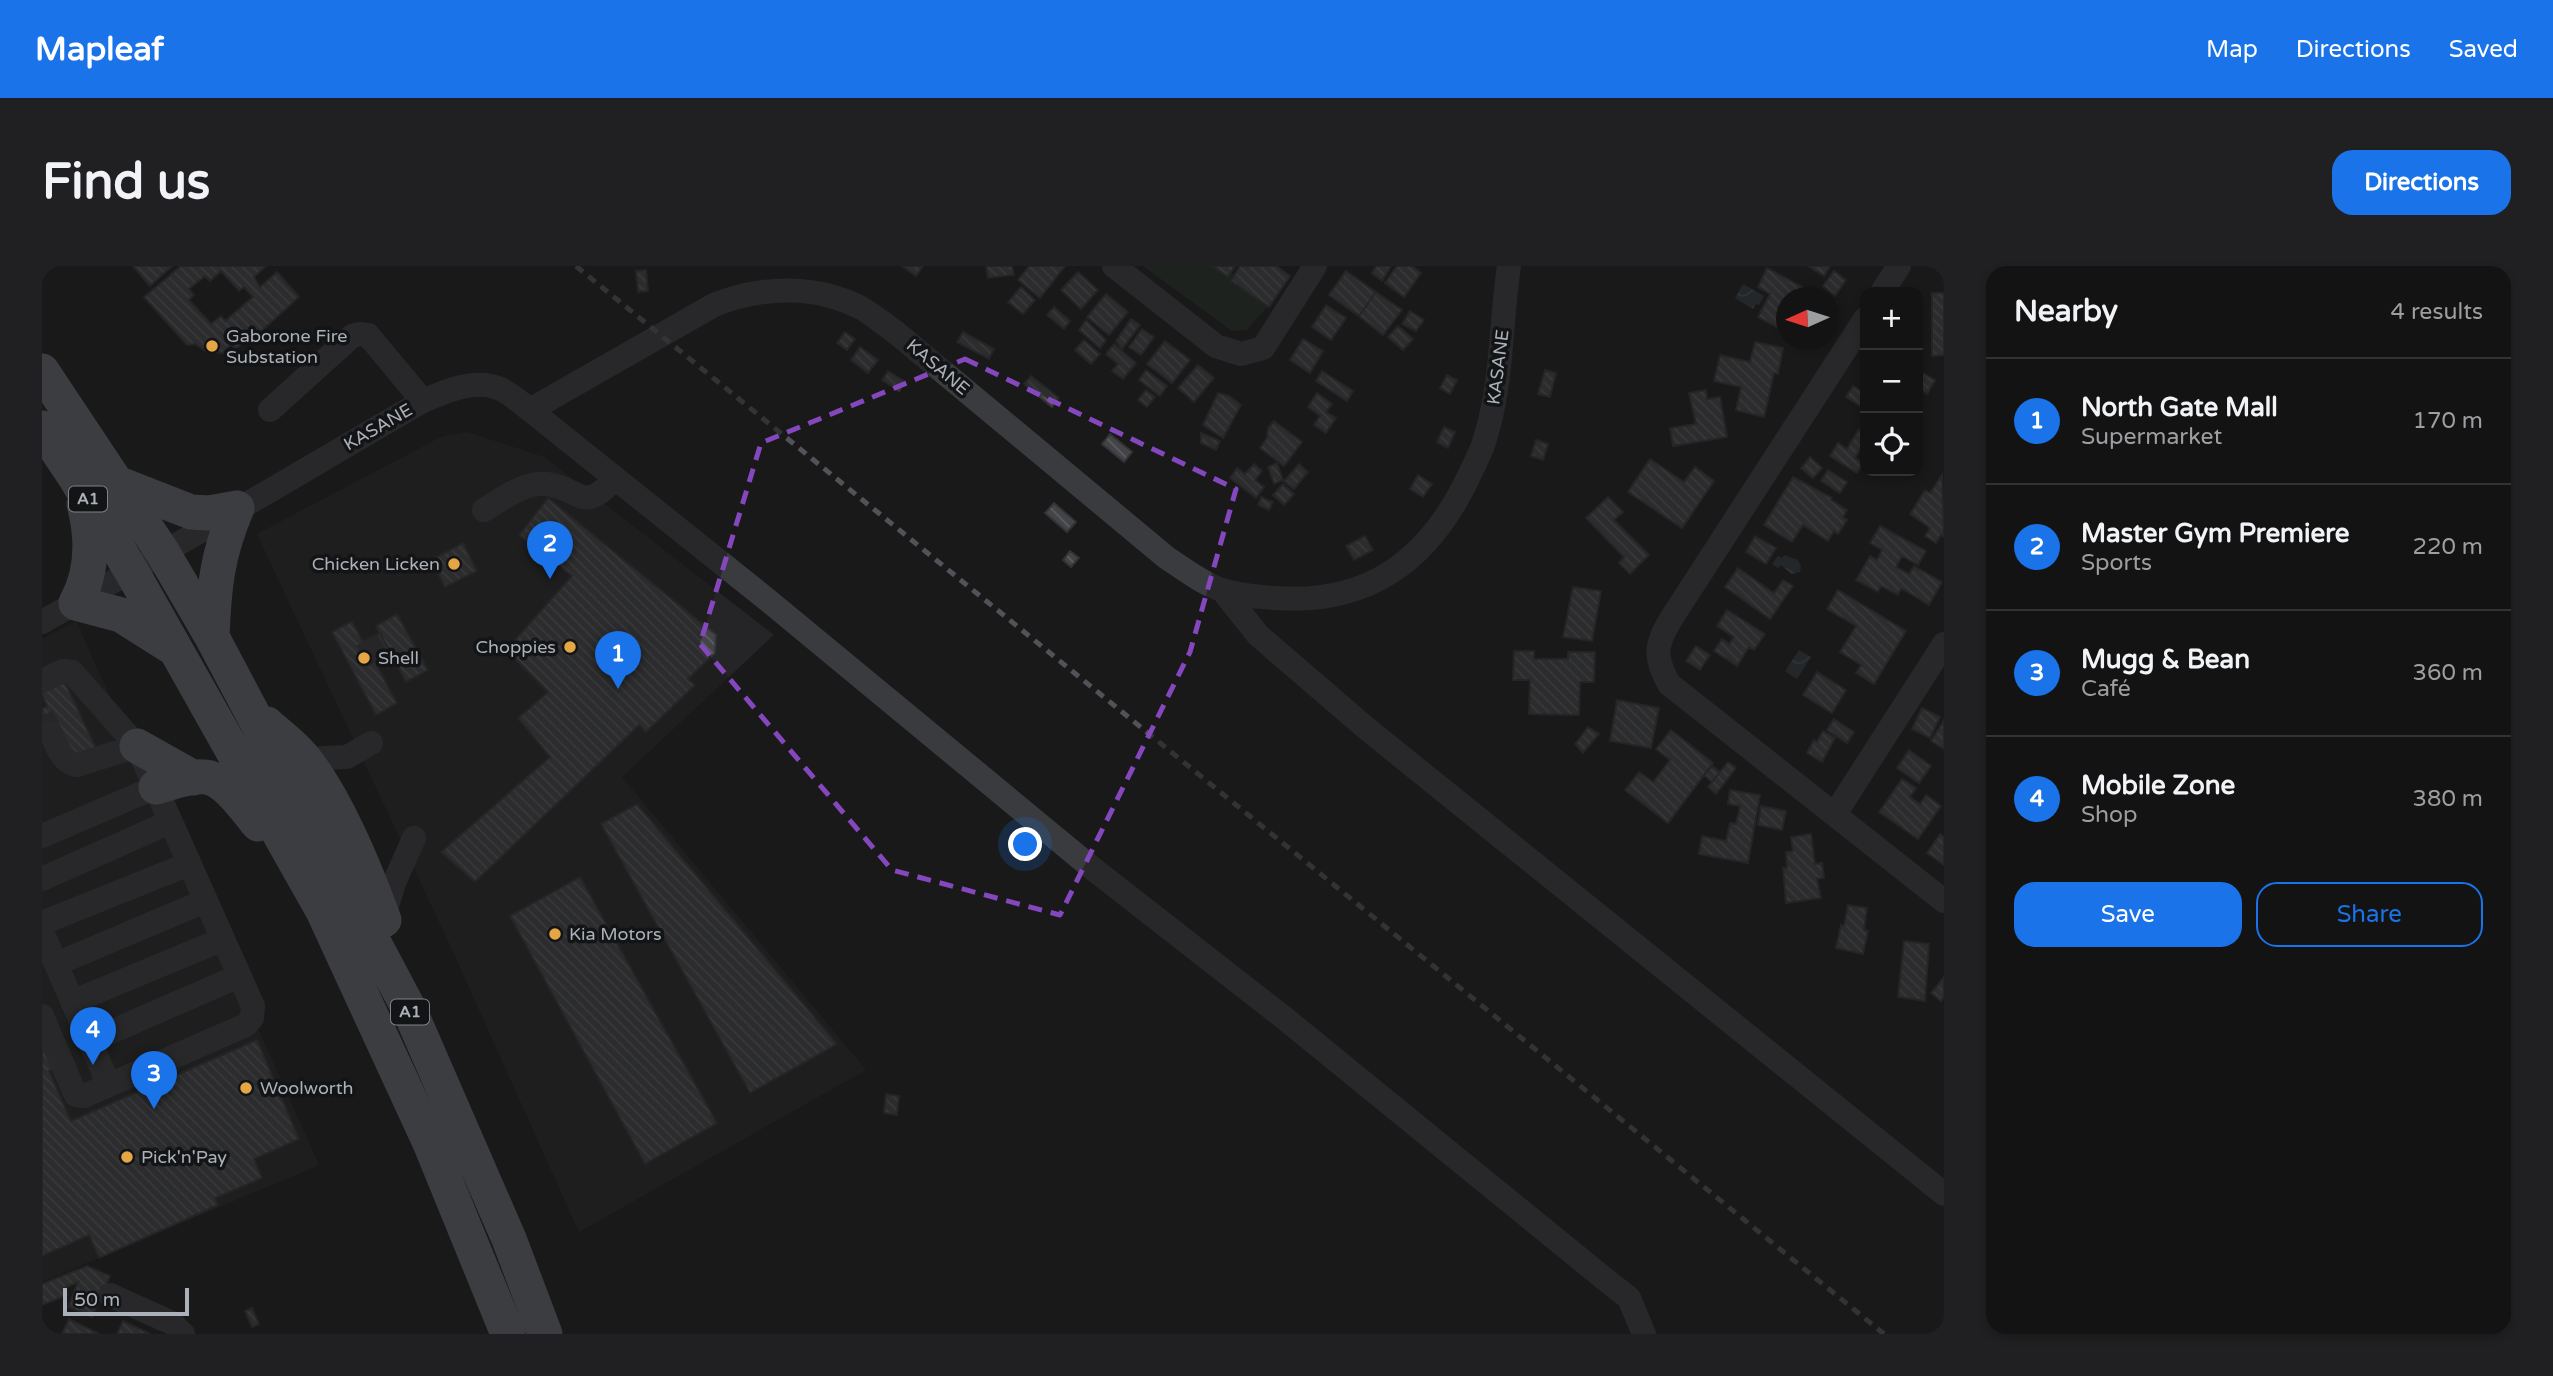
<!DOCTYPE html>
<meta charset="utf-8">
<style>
body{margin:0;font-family:"Varela Round",sans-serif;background:#202022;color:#f1f3f6}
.controls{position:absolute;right:21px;top:21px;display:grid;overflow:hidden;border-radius:14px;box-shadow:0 4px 10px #0003}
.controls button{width:63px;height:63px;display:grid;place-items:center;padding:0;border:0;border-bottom:2px solid #323234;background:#131314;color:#f1f3f6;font:35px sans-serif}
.compass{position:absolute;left:1734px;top:21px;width:63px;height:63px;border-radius:50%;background:#131314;box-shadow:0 4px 10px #0003;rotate:267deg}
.scale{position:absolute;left:21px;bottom:18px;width:126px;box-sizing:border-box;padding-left:7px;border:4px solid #acb1b9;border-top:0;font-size:19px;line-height:24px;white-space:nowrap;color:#acb1b9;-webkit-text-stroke:5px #131415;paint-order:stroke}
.you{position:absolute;left:984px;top:579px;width:24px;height:24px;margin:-18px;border:5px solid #fff;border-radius:50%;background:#1a73e8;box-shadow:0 0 0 10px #1a73e833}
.badge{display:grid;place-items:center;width:46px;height:46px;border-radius:50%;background:#1a73e8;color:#fff;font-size:23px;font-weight:700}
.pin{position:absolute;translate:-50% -58px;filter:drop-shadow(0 2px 4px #0008)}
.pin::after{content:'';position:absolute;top:37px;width:24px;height:21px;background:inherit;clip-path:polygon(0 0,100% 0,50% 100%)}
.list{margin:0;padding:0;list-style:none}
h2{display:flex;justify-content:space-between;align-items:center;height:91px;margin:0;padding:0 28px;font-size:30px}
h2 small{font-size:23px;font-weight:400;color:#9d9ea0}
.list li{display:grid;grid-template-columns:46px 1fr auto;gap:21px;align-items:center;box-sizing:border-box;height:126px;padding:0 28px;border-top:2px solid #323234}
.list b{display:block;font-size:26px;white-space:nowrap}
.list p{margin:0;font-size:23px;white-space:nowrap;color:#9d9ea0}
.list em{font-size:23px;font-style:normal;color:#9d9ea0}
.actions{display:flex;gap:14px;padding:21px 28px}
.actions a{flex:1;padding:16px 0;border:2px solid #1a73e8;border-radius:21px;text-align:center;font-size:24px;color:#1a73e8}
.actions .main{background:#1a73e8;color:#fff}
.icon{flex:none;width:38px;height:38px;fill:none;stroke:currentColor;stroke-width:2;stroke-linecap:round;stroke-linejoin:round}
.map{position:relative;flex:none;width:1902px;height:1068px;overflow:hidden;border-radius:21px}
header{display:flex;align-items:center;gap:42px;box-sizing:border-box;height:98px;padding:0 35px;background:#1a73e8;color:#fff}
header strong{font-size:33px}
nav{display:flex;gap:38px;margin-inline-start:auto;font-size:24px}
.intro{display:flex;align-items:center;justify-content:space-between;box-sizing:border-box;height:168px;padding:0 42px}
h1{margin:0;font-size:49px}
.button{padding:18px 32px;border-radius:21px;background:#1a73e8;color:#fff;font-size:24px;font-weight:700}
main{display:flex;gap:42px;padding:0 42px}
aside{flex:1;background:#131314;border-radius:21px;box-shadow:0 4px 10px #0003}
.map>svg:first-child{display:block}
</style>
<header>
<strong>Mapleaf</strong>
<nav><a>Map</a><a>Directions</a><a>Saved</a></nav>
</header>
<div class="intro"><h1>Find us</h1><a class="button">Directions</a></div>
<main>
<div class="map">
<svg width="1902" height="1068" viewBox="0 0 1902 1068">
<defs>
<pattern id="water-waves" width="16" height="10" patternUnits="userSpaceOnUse" patternTransform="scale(1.75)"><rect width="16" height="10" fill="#2f383e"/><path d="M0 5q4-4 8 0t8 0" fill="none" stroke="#4a5258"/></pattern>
<pattern id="building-back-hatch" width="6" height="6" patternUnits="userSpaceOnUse" patternTransform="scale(1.75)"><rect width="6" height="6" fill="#434447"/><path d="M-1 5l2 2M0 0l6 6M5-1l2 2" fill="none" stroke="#5b5d5f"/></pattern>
</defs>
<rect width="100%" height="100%" fill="#19191a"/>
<path fill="#252527" d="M 425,166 L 502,191 L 732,369 L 580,511 L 824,804 L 537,966 L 407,677 L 215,268 L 399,171 Z
M 34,355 L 277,899 L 0,1016 L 0,373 Z"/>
<path fill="#252d25" d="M 1101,0 L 1180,0 L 1231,34 L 1205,64 L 1190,65 Z"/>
<path fill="url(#water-waves)" d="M 1701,18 L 1722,30 L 1717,39 L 1714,38 L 1711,43 L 1693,32 Z
M 1742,289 L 1756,294 L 1759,300 L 1758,306 L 1749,308 L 1739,299 L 1736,302 L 1730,298 L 1736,290 L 1740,292 Z
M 1757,384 L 1769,391 L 1755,413 L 1743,405 Z"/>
<path fill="url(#building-back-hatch)" stroke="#333336" stroke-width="2" fill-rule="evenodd" d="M 91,0 L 130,0 L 108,20 Z
M 139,0 L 224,0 L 212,11 L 218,21 L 235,6 L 257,31 L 206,77 L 203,74 L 193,84 L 189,78 L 181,87 L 165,86 L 153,78 L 145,79 L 102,31 ZM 179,5 L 197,25 L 202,21 L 211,31 L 183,55 L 179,50 L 169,58 L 147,34 L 152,29 L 147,23 L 163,10 L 168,15 Z
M 860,0 L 881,0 L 874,10 Z
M 944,0 L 970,0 L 972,9 L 946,12 Z
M 987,0 L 1023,0 L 998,32 L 976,14 Z
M 1170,0 L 1193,0 L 1186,11 Z
M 1198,0 L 1234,0 L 1248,10 L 1227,41 L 1189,15 Z
M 1334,0 L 1349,0 L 1340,15 L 1330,7 Z
M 1355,0 L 1370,0 L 1379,7 L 1362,31 L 1343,17 Z
M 1766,0 L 1788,0 L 1782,10 Z
M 1725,2 L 1775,29 L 1774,32 L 1744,32 L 1744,66 L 1716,51 L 1728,28 L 1716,21 Z
M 604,4 L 606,25 L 596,26 L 594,5 Z
M 1304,5 L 1334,26 L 1317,50 L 1287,29 Z
M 1792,5 L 1804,14 L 1793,30 L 1781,20 Z
M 1036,6 L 1056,24 L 1039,43 L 1019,24 Z
M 979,21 L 993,34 L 981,48 L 966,36 Z
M 1334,26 L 1360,44 L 1341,69 L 1317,50 Z
M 1890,27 L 1902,27 L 1902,89 L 1890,90 Z
M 1064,28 L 1086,46 L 1067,69 L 1045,51 Z
M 1284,39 L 1304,52 L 1289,74 L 1270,61 Z
M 1012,41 L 1028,55 L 1022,63 L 1005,49 Z
M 1368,45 L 1382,54 L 1374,65 L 1360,58 Z
M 1089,53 L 1098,59 L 1080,83 L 1074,75 Z
M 1044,54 L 1064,74 L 1058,82 L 1037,64 Z
M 1356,60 L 1371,73 L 1361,84 L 1346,71 Z
M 1100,63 L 1112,71 L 1099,89 L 1087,81 Z
M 803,66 L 813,73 L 805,84 L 795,77 Z
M 921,66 L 952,83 L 947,93 L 915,76 Z
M 1261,73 L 1281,85 L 1268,107 L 1248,94 Z
M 1042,74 L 1058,88 L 1049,98 L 1033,84 Z
M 1123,75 L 1148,94 L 1130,117 L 1105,98 Z
M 1713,76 L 1741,82 L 1736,108 L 1732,107 L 1722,151 L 1694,144 L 1699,121 L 1672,115 L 1678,89 L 1708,96 Z
M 1072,78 L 1094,97 L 1081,113 L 1070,105 L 1076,98 L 1064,88 Z
M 818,81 L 836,94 L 826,107 L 809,94 Z
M 1156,99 L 1172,112 L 1152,136 L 1136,122 Z
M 1104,104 L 1125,120 L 1118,130 L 1097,114 Z
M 1503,104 L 1514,107 L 1508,131 L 1496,128 Z
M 1876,104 L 1893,114 L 1885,128 L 1876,122 Z
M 846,105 L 862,115 L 857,125 L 840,114 Z
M 1280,105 L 1311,125 L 1305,135 L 1274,115 Z
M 1405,109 L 1415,114 L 1408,128 L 1398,122 Z
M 989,110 L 1017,132 L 1010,141 L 982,118 Z
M 1811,120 L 1823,127 L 1823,143 L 1804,131 Z
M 1104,124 L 1113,131 L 1105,141 L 1096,134 Z
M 1664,124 L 1665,133 L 1678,131 L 1685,171 L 1631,180 L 1628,162 L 1654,158 L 1647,127 Z
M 1176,127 L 1187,130 L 1199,139 L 1181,172 L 1161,159 Z
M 1275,127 L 1290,138 L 1284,146 L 1294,152 L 1284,167 L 1272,159 L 1278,150 L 1266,141 Z
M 1232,155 L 1260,176 L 1242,200 L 1218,182 L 1225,172 L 1226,162 Z
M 1402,161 L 1413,166 L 1406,182 L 1395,176 Z
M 1817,163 L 1823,167 L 1823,181 L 1821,179 L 1813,192 L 1821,197 L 1815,207 L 1788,190 L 1796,177 L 1805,183 Z
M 1159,167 L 1178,175 L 1174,184 L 1159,177 Z
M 1068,168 L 1090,186 L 1082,196 L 1060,178 Z
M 1494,174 L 1506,178 L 1501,194 L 1489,190 Z
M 1768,191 L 1780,202 L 1771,212 L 1759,202 Z
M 1608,193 L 1642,216 L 1653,201 L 1672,215 L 1640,262 L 1586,226 Z
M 1235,197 L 1241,214 L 1232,218 L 1226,201 Z
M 1212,198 L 1220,205 L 1213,214 L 1222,221 L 1214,232 L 1188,212 L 1195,202 L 1203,208 Z
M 1257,198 L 1266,206 L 1252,223 L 1242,215 Z
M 1786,204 L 1805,216 L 1798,227 L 1779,215 Z
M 1376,209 L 1390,218 L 1381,231 L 1368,223 Z
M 1900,209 L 1902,271 L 1899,269 L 1894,277 L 1883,270 L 1888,262 L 1868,248 L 1883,224 L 1888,227 Z
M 1751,211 L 1790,232 L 1789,234 L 1805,244 L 1801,251 L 1805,254 L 1796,268 L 1792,265 L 1786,275 L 1761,259 L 1750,276 L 1722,259 Z
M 1241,218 L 1252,228 L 1242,239 L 1231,229 Z
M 1219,231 L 1231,236 L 1227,244 L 1216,239 Z
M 1566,231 L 1581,246 L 1572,254 L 1607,289 L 1588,308 L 1577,297 L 1582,291 L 1544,252 Z
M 506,232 L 674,369 L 673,387 L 646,413 L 653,419 L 604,466 L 597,459 L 433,616 L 399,586 L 508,491 L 476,452 L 506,426 L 464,384 L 530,310 L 477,269 Z
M 1012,237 L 1034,256 L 1025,266 L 1003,247 Z
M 1838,260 L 1884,285 L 1876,299 L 1860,290 L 1854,301 L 1867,308 L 1872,300 L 1900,316 L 1887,339 L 1862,324 L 1859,323 L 1856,329 L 1839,320 L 1836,326 L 1814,314 L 1828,290 L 1835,294 L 1840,284 L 1828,277 Z
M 1323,270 L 1331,284 L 1312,294 L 1304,280 Z
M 1713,270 L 1734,282 L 1724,298 L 1704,286 Z
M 421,277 L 435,305 L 403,321 L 389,294 Z
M 1028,285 L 1037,292 L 1029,301 L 1021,294 Z
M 1696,302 L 1732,327 L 1741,314 L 1751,320 L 1728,353 L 1683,321 Z
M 1531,321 L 1559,325 L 1550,375 L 1521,371 Z
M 1796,324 L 1864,365 L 1832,418 L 1814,407 L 1819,399 L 1798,386 L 1814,360 L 1785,343 Z
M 1685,344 L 1723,368 L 1712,384 L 1707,381 L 1695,400 L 1672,385 L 1680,373 L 1687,378 L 1692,371 L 1675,360 Z
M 355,348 L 386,404 L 364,416 L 334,360 Z
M 310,355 L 321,376 L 338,367 L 351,392 L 335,400 L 355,437 L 334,449 L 290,366 Z
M 1654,380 L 1668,389 L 1658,404 L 1644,395 Z
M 1472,385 L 1492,385 L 1492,393 L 1526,393 L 1526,386 L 1553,386 L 1552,416 L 1538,416 L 1537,449 L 1487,448 L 1488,414 L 1471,414 Z
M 1775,406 L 1804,424 L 1790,447 L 1761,429 Z
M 20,410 L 54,482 L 31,493 L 0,471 L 0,443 L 5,440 L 0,429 L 0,420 Z
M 1575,434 L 1617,442 L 1609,482 L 1568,475 Z
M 1880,442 L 1898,451 L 1888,472 L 1870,463 Z
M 1792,453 L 1812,466 L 1805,477 L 1785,464 Z
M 1902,454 L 1902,483 L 1889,475 Z
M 1546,461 L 1557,468 L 1541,487 L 1533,478 Z
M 1629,464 L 1671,497 L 1626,557 L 1583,524 L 1597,506 L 1611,516 L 1628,494 L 1614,483 Z
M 1781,465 L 1793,472 L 1780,496 L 1765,487 L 1772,474 L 1775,476 Z
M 1867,484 L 1889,500 L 1877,517 L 1855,502 Z
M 1686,496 L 1694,502 L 1674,528 L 1666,521 Z
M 1670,500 L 1678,506 L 1670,516 L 1662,509 Z
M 1860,513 L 1874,522 L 1868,531 L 1878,538 L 1884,529 L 1899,540 L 1876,573 L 1837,546 Z
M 1688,524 L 1718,529 L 1706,597 L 1657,588 L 1660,570 L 1684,575 L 1688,557 L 1694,558 L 1698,540 L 1686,538 Z
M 595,538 L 795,778 L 708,827 L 559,558 Z
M 1719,540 L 1744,545 L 1740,564 L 1716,559 Z
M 1769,568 L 1773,598 L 1780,597 L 1782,612 L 1775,613 L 1779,632 L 1744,637 L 1741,602 L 1745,602 L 1744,586 L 1751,585 L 1749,571 Z
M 1898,568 L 1902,571 L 1902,599 L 1885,587 Z
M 538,611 L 675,857 L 603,898 L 468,650 Z
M 1806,639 L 1825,642 L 1822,664 L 1826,665 L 1821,688 L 1794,682 L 1799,659 L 1802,660 Z
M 1862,675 L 1887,678 L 1883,735 L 1856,731 Z
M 1902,711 L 1902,731 L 1899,735 L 1889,727 Z
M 215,774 L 257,873 L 212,893 L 220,912 L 173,932 L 176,939 L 57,992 L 47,969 L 0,990 L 0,783 L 9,779 L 18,800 L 7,805 L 29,855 Z
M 844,828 L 857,830 L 855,849 L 842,847 Z
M 45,1000 L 68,1010 L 50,1051 L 26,1041 L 36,1016 L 22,1022 L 25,1029 L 0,1039 L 0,1018 Z
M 210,1042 L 217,1058 L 210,1061 L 203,1045 Z
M 27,1053 L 57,1068 L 20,1068 Z
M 81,1055 L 108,1068 L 75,1068 Z"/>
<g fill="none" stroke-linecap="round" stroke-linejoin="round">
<path stroke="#36373a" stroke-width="24" stroke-dasharray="24 12" stroke-linecap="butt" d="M 325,374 L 338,399
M 0,450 L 9,467"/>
<path stroke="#3a3b3f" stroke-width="24" d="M 1072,0 L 1174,80 L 1199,88 L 1221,82 L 1273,0
M 1840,26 L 1857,0
M 1823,53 L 1629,353 C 1613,379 1612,391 1627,418 L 1902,635
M 228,144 L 310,70 L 318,68 L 326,69 L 381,135
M 488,144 L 728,336 L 1050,602 L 1241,751 L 1564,1014 L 1587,1032 L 1602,1068
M 442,244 C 460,233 482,216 504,218 C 538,221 540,250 573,212
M 1180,324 L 1216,369 L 1324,462 L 1902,928
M 0,356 C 128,284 254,209 381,135 C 404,125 431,113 456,122 C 467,126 479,137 488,144 L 672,39 C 719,20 775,18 821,43 C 832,50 842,58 852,65 L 1125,292 C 1142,303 1161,318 1180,324 C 1196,329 1216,331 1233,332 C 1326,339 1386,295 1426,212 C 1431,201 1437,190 1441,179 C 1461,120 1458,60 1467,0
M 0,415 L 21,405 L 30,406 L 95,480 L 211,740 L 210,752 L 204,759 L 42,830 L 34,829 L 31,823 L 0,750
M 9,467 C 15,480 20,497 35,499 L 95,480
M 263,493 L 305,491 L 329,477
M 1793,548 L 1902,378
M 0,570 L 114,521
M 0,613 L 128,556
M 341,653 L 352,617 L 372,572
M 0,657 L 147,598
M 0,666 L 67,819
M 14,698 L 163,635
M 30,736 L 179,674
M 48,775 L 197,710
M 68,1029 L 130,1057 L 141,1068"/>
<path stroke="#666970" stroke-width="35" d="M 0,105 L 121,287 L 170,371 L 367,743 L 467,973 L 503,1068
M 0,162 L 33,211 L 90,306 L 281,645 L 388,877 L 466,1068
M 75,217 L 149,246 L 167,247 L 195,242
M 42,238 C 51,272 51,306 34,337 L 79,349 L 128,380
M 170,371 C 172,321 175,289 195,242
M 225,458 C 238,470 254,481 264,495 C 296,536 324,605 342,654
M 95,480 L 152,512
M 114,521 C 130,517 147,509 163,511 C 182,512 205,544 216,558"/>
<path stroke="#515358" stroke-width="5" stroke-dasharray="9 7" stroke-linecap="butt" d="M 534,0 L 1842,1068"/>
</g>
<path d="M0 0H1902V1068H0ZM 923,93 L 1194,223 L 1148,386 L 1018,649 L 850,604 L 658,378 L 719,177 Z" fill="#19191a" fill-opacity=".55" fill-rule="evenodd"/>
<path fill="none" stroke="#8547be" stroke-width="5" stroke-dasharray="14 9" stroke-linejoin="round" d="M 923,93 L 1194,223 L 1148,386 L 1018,649 L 850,604 L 658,378 L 719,177 Z"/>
<g fill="#e5a746" stroke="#131415" stroke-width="2.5">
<circle cx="170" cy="80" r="7"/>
<circle cx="412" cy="298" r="7"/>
<circle cx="528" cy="381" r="7"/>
<circle cx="322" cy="392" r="7"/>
<circle cx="513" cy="668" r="7"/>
<circle cx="204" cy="822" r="7"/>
<circle cx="85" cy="891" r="7"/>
</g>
<g text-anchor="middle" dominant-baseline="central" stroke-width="7" stroke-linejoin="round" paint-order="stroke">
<g fill="#131415" stroke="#7e8288" stroke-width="2">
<rect x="27" y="220.5" width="38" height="25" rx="5"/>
<rect x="349" y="733.5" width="38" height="25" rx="5"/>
</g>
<g font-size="16" font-weight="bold" fill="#acb1b9">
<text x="46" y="233">A1</text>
<text x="368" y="746">A1</text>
</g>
<g font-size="18" fill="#acb1b9" stroke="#131415" text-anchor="start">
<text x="184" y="70">Gaborone Fire<tspan x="184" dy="21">Substation</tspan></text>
<text x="398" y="298" text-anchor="end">Chicken Licken</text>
<text x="514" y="381" text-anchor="end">Choppies</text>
<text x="336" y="392">Shell</text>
<text x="527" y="668">Kia Motors</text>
<text x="218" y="822">Woolworth</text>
<text x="99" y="891">Pick'n'Pay</text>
</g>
<g font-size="18" fill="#acb1b9" stroke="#131415">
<text transform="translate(896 101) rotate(40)">KASANE</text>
<text transform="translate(1456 101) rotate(-83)">KASANE</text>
<text transform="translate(336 161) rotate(-30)">KASANE</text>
</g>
</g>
</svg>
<div class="controls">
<button>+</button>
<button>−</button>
<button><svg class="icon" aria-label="locate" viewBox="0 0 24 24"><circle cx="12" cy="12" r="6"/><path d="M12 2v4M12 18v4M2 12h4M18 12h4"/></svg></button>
</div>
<svg class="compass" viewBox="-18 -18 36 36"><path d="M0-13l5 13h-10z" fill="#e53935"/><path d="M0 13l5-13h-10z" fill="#9d9ea0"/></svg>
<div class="scale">50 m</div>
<div class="you"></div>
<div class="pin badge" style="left:576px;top:423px">1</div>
<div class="pin badge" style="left:508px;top:313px">2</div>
<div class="pin badge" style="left:112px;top:843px">3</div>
<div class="pin badge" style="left:51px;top:799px">4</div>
</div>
<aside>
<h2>Nearby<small>4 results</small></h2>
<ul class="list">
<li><span class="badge">1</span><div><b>North Gate Mall</b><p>Supermarket</p></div><em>170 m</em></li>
<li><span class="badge">2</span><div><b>Master Gym Premiere</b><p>Sports</p></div><em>220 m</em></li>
<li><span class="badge">3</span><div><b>Mugg &amp; Bean</b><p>Café</p></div><em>360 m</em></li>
<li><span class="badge">4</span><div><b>Mobile Zone</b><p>Shop</p></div><em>380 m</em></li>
</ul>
<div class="actions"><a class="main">Save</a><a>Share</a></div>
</aside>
</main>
